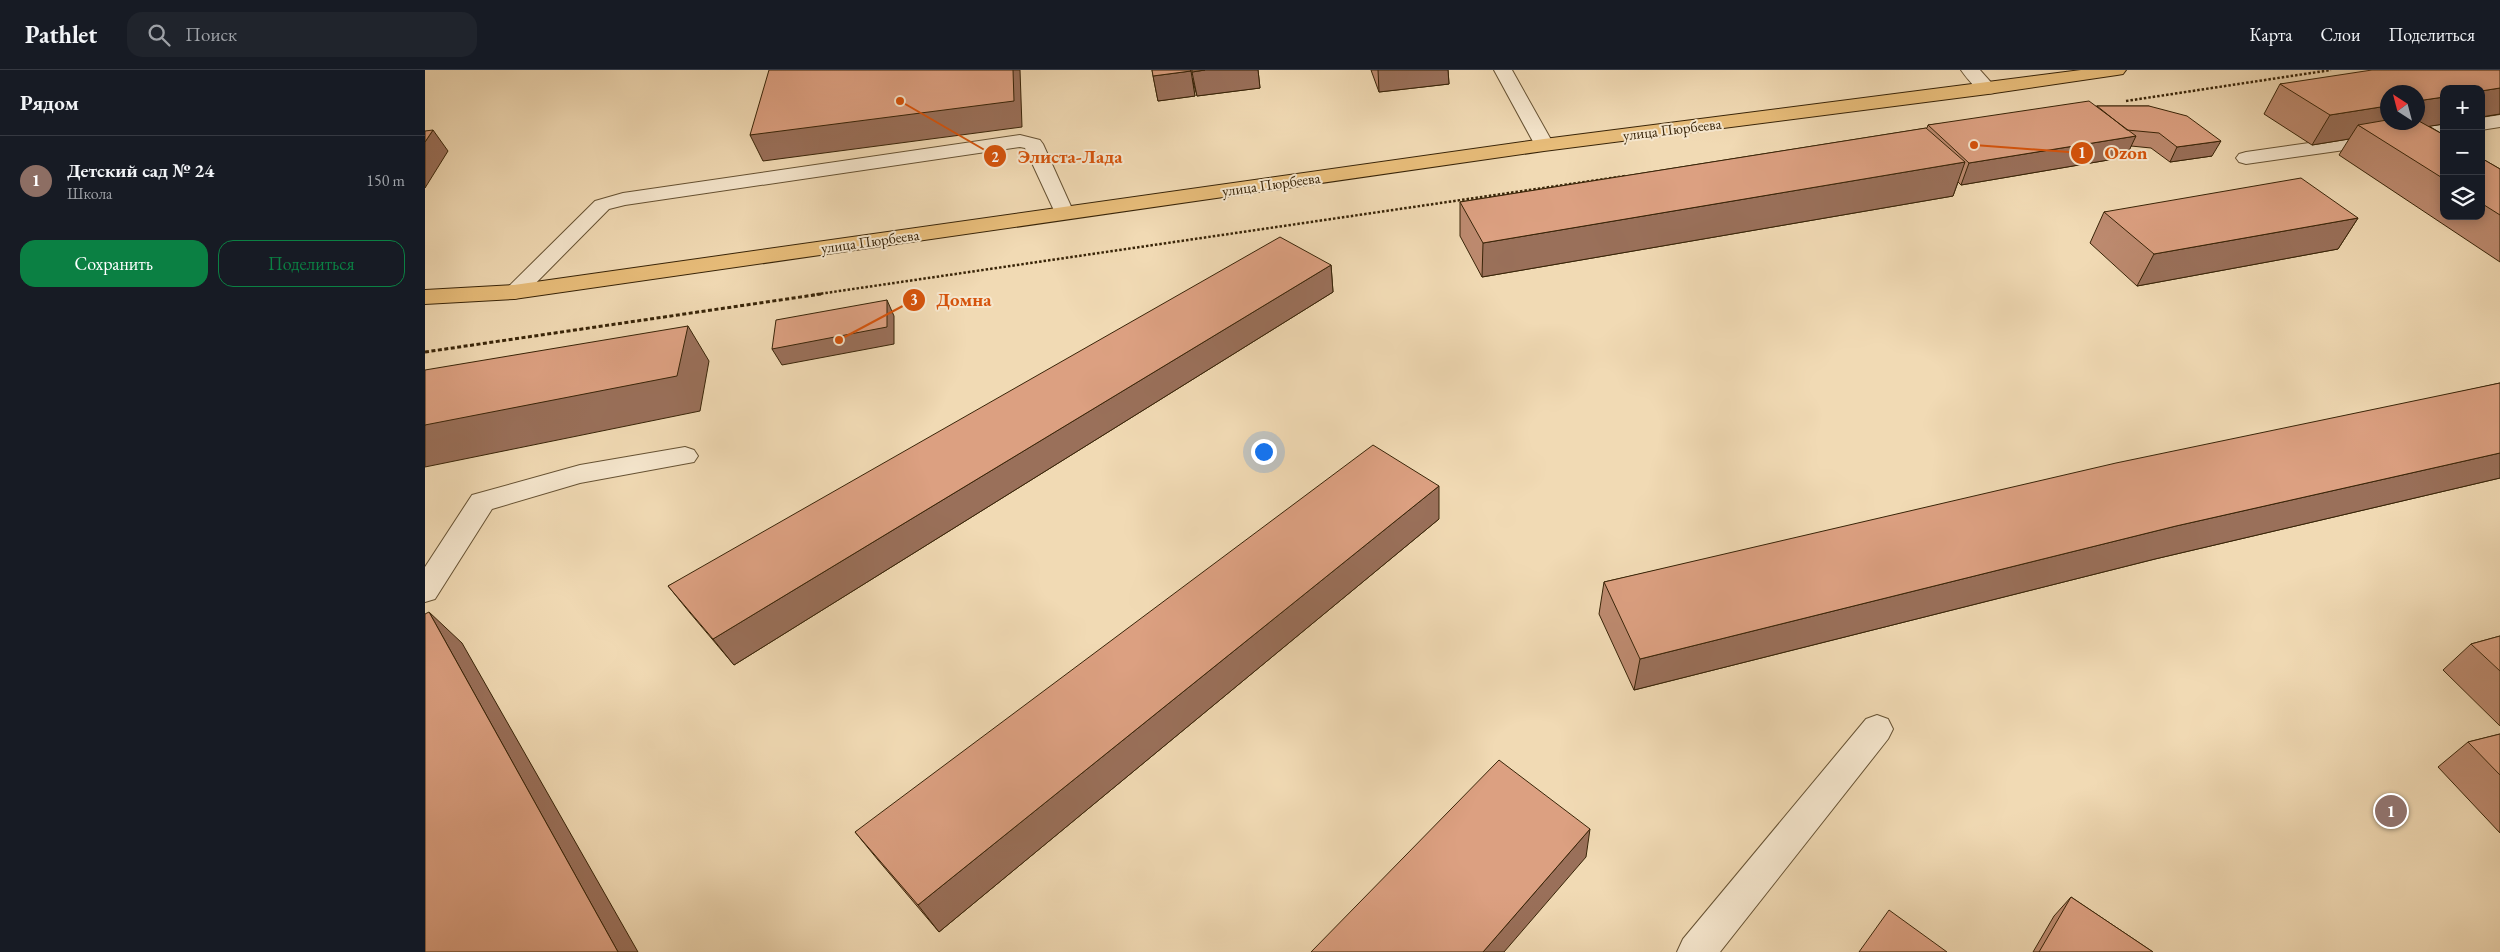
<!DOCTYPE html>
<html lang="ru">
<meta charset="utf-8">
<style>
body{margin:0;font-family:"EB Garamond",serif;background:#20242c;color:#f1f3f6}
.controls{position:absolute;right:15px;top:15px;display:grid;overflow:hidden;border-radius:10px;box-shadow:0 2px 12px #0003}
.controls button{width:45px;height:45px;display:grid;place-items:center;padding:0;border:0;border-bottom:1px solid #363941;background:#171b24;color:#f1f3f6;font:25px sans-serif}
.compass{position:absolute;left:1955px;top:15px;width:45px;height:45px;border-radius:50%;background:#171b24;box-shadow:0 2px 12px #0003;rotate:324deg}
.you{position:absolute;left:838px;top:381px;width:18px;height:18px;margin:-12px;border:4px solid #fff;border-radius:50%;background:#1a73e8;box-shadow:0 0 0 8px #1a73e833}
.badge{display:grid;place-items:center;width:32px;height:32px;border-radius:50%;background:#0b8043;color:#fff;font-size:16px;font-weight:700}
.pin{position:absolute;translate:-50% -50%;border:2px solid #fff;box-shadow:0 1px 5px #0006}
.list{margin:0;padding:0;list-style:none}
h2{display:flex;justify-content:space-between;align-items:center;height:65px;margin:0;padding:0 20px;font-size:21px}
h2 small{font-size:16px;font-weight:400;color:#9ea1a6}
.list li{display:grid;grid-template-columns:32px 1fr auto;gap:15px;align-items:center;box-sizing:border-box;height:90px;padding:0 20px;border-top:1px solid #363941}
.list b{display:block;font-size:19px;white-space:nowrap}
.list p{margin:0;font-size:16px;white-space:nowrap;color:#9ea1a6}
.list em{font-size:16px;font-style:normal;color:#9ea1a6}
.actions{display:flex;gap:10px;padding:15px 20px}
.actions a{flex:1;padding:11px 0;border:1px solid #0b8043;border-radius:15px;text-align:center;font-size:18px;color:#0b8043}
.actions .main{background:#0b8043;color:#fff}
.icon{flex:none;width:28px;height:28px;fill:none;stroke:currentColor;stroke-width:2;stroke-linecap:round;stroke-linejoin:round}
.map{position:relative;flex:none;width:2075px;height:882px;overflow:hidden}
header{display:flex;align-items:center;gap:30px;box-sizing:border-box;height:70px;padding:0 25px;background:#171b24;border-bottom:1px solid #363941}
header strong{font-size:24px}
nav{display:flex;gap:28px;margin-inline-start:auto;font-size:18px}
.search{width:350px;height:45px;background:#20242c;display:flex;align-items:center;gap:12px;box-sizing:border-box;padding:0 18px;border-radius:15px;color:#9ea1a6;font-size:19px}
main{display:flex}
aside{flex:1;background:#171b24}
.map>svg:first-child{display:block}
</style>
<header>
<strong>Pathlet</strong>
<div class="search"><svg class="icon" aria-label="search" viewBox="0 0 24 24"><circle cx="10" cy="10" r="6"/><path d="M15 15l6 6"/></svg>Поиск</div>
<nav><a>Карта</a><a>Слои</a><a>Поделиться</a></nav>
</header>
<main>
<aside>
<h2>Рядом<small></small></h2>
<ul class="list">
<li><span class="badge" style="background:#8d6e63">1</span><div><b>Детский сад № 24</b><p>Школа</p></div><em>150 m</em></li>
</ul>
<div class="actions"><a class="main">Сохранить</a><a>Поделиться</a></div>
</aside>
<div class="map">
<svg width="2075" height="882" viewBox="0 0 2075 882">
<rect width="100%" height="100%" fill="#f1dab4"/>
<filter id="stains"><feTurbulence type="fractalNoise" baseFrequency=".004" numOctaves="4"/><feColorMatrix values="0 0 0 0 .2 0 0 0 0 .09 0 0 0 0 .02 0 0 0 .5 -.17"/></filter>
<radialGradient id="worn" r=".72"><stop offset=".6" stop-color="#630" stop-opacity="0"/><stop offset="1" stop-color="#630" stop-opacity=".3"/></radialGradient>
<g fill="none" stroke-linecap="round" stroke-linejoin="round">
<g stroke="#665233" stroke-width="2">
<path id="minor" d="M 1069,0 L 1087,0 L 1129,75 L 1126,79 L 1112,79 Z
M 1536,0 L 1555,0 L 1572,19 L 1569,23 C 1555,26 1544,11 1536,0 Z
M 2075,45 L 2075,57 L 2056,60 L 2056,48 Z
M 2019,54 L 2019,66 L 1821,94 L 1814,92 L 1811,88 L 1814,84 L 1821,82 Z
M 595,65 L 615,70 L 618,74 L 649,143 L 646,147 L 639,149 L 632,147 L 600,78 L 595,77 L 200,135 L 184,139 L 97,227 L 89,229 L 81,227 L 78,222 L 170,131 L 198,123 Z
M 260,377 L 269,380 L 273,386 L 269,392 L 155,413 L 67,439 L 10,529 L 0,532 L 0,497 L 47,425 L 155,395 Z
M 1452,645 L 1463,649 L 1468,659 L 1463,669 L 1295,882 L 1252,882 L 1258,869 L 1441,649 Z"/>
</g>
<g stroke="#382408" stroke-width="2">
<path id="major" d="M 1656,0 L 1701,0 L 1698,4 L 1692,5 L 1563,24 L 1119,81 L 89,229 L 0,234 L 0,220 L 89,215 L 1119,69 Z"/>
</g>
<path stroke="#382408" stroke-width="2.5" stroke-dasharray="2.5 2" stroke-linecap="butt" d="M 1701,31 L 1906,0
M 387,225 L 1200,106"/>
<path stroke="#382408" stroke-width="3" stroke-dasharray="4 2.5" stroke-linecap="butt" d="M 0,282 L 396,224"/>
<use href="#minor" fill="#f6e7ce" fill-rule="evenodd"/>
<use href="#major" fill="#e8bd7a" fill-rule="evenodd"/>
</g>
<path fill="#bd8a6f" stroke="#382408" d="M 727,0 L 833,0 L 835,18 L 772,26 L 767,8 L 770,26 L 733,31 Z
M 946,0 L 1023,0 L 1024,14 L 954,22 Z
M 2075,0 L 2075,44 L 2056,47 L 2056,19 L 2019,19 L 2019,54 L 2004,56 L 2019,65 L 2019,146 L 2056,146 L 2056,88 L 2075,99 L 2075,192 L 1914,85 L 1924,69 L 1887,75 L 1839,44 L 1855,14 Z
M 1672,36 L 1724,36 L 1787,86 L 1745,92 L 1726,78 L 1706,76 L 1701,87 L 1536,115 L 1533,112 L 1528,126 L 1057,207 L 1035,166 L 1035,132 L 1502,58 L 1503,55 Z
M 1679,142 L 1933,148 L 1913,179 L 1712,216 L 1665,173 Z
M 906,195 L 908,222 L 309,595 L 265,543 L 243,516 Z
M 2075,313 L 2075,408 L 1730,489 L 1209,620 L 1174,544 L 1179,512 Z
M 1014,449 L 514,862 L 453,790 L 430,762 Z
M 2075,566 L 2075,656 L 2018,600 L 2046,574 Z
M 2075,664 L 2075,763 L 2013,697 L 2043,672 Z
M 1646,827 L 1728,882 L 1608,882 L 1629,846 Z"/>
<path fill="#9a705a" stroke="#382408" d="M 588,0 L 595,0 L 597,57 L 338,91 L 325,65 Z
M 780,0 L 833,0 L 835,18 L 772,26 L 767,2 Z
M 953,0 L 1023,0 L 1024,14 L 954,22 Z
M 766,1 L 770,26 L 733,31 L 728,6 Z
M 2075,18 L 2075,44 L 2056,47 L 2056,21 Z
M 2019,27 L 2019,54 L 1950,65 L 1933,55 L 1924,69 L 1887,75 L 1905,45 L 1962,36 L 1962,52 L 1992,52 L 1992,31 Z
M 8,60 L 23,81 L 0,118 L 0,72 Z
M 1711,66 L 1701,87 L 1536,115 L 1544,93 Z
M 1796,71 L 1787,86 L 1745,92 L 1752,77 Z
M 1540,92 L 1528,126 L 1057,207 L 1058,173 Z
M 1933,148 L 1913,179 L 1712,216 L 1729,184 Z
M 906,195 L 908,222 L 309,595 L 288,569 Z
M 462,230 L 469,246 L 469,274 L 357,295 L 347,279 Z
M 263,256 L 284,291 L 275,341 L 0,397 L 0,355 Z
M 2075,383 L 2075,408 L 1730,489 L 1209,620 L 1215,589 L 1751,456 Z
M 1014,416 L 1014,449 L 514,862 L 493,835 Z
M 4,542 L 37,573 L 213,882 L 193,882 Z
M 1165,759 L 1161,787 L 1079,882 L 1058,882 Z"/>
<path fill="#dca081" stroke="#382408" d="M 344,0 L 588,0 L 589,31 L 325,65 Z
M 727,0 L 765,0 L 766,1 L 728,6 Z
M 767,0 L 780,0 L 767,2 Z
M 1947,0 L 2075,0 L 2075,18 L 2056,21 L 2056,19 L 2019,19 L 2019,27 L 1992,31 L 1992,22 L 1962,22 L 1962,36 L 1905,45 L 1855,14 Z
M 1664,31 L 1711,66 L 1544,93 L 1503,55 Z
M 1672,36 L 1724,36 L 1762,46 L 1796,71 L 1752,77 L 1734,63 L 1702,60 Z
M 1962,50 L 1962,52 L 1992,52 L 1992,50 L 2019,65 L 2019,109 L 1933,55 Z
M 1501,58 L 1540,92 L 1058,173 L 1035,132 Z
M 8,60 L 0,72 L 0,61 Z
M 2056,88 L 2075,99 L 2075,145 L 2056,133 Z
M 1876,108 L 1933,148 L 1729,184 L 1679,142 Z
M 855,167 L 906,195 L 288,569 L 243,516 Z
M 462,230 L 462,257 L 347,279 L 351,250 Z
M 263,256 L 252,306 L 0,355 L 0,300 Z
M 2075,313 L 2075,383 L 1751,456 L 1215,589 L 1179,512 L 1691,393 Z
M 948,375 L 1014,416 L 493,835 L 430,762 Z
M 4,542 L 193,882 L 0,882 L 0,544 Z
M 2075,566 L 2075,601 L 2046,574 Z
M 2075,664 L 2075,705 L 2043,672 Z
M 1074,690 L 1165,759 L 1058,882 L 886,882 Z
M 1646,827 L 1728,882 L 1614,882 Z
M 1464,840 L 1522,882 L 1434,882 Z"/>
<g text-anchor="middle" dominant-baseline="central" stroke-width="4" stroke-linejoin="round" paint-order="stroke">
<g font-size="15" fill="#382408" stroke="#f6e7ce">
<text transform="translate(1247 59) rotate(-7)">улица Пюрбеева</text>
<text transform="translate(846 114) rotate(-8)">улица Пюрбеева</text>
<text transform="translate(445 171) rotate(-8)">улица Пюрбеева</text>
</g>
</g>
<path fill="none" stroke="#d6540c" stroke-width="2" d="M1549 75L1657 83M475 31L570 86M414 270L489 230"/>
<g fill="#d6540c" stroke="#f6e7ce" stroke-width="2">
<circle cx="1549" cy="75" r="5"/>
<circle cx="475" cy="31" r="5"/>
<circle cx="414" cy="270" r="5"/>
<circle cx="1657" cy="83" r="12"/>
<circle cx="570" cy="86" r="12"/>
<circle cx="489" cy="230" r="12"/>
</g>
<g font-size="15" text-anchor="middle" font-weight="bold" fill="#fff">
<text x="1657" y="88">1</text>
<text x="570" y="92">2</text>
<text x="489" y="235">3</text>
</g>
<g font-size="19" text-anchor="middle" font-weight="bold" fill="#d6540c" stroke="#f6e7ce" stroke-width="4" stroke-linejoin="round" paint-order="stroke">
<text x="1701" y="89">Ozon</text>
<text x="645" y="93">Элиста-Лада</text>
<text x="539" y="236">Домна</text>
</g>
<rect width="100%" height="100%" filter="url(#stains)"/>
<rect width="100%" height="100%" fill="url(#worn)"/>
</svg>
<div class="controls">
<button>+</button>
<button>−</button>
<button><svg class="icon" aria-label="layers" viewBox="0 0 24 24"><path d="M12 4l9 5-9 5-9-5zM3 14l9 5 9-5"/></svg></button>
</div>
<svg class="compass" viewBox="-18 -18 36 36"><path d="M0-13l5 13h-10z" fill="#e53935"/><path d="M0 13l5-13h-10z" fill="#9ea1a6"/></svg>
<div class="you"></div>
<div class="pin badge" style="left:1966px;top:741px;background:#8d6e63">1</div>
</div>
</main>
